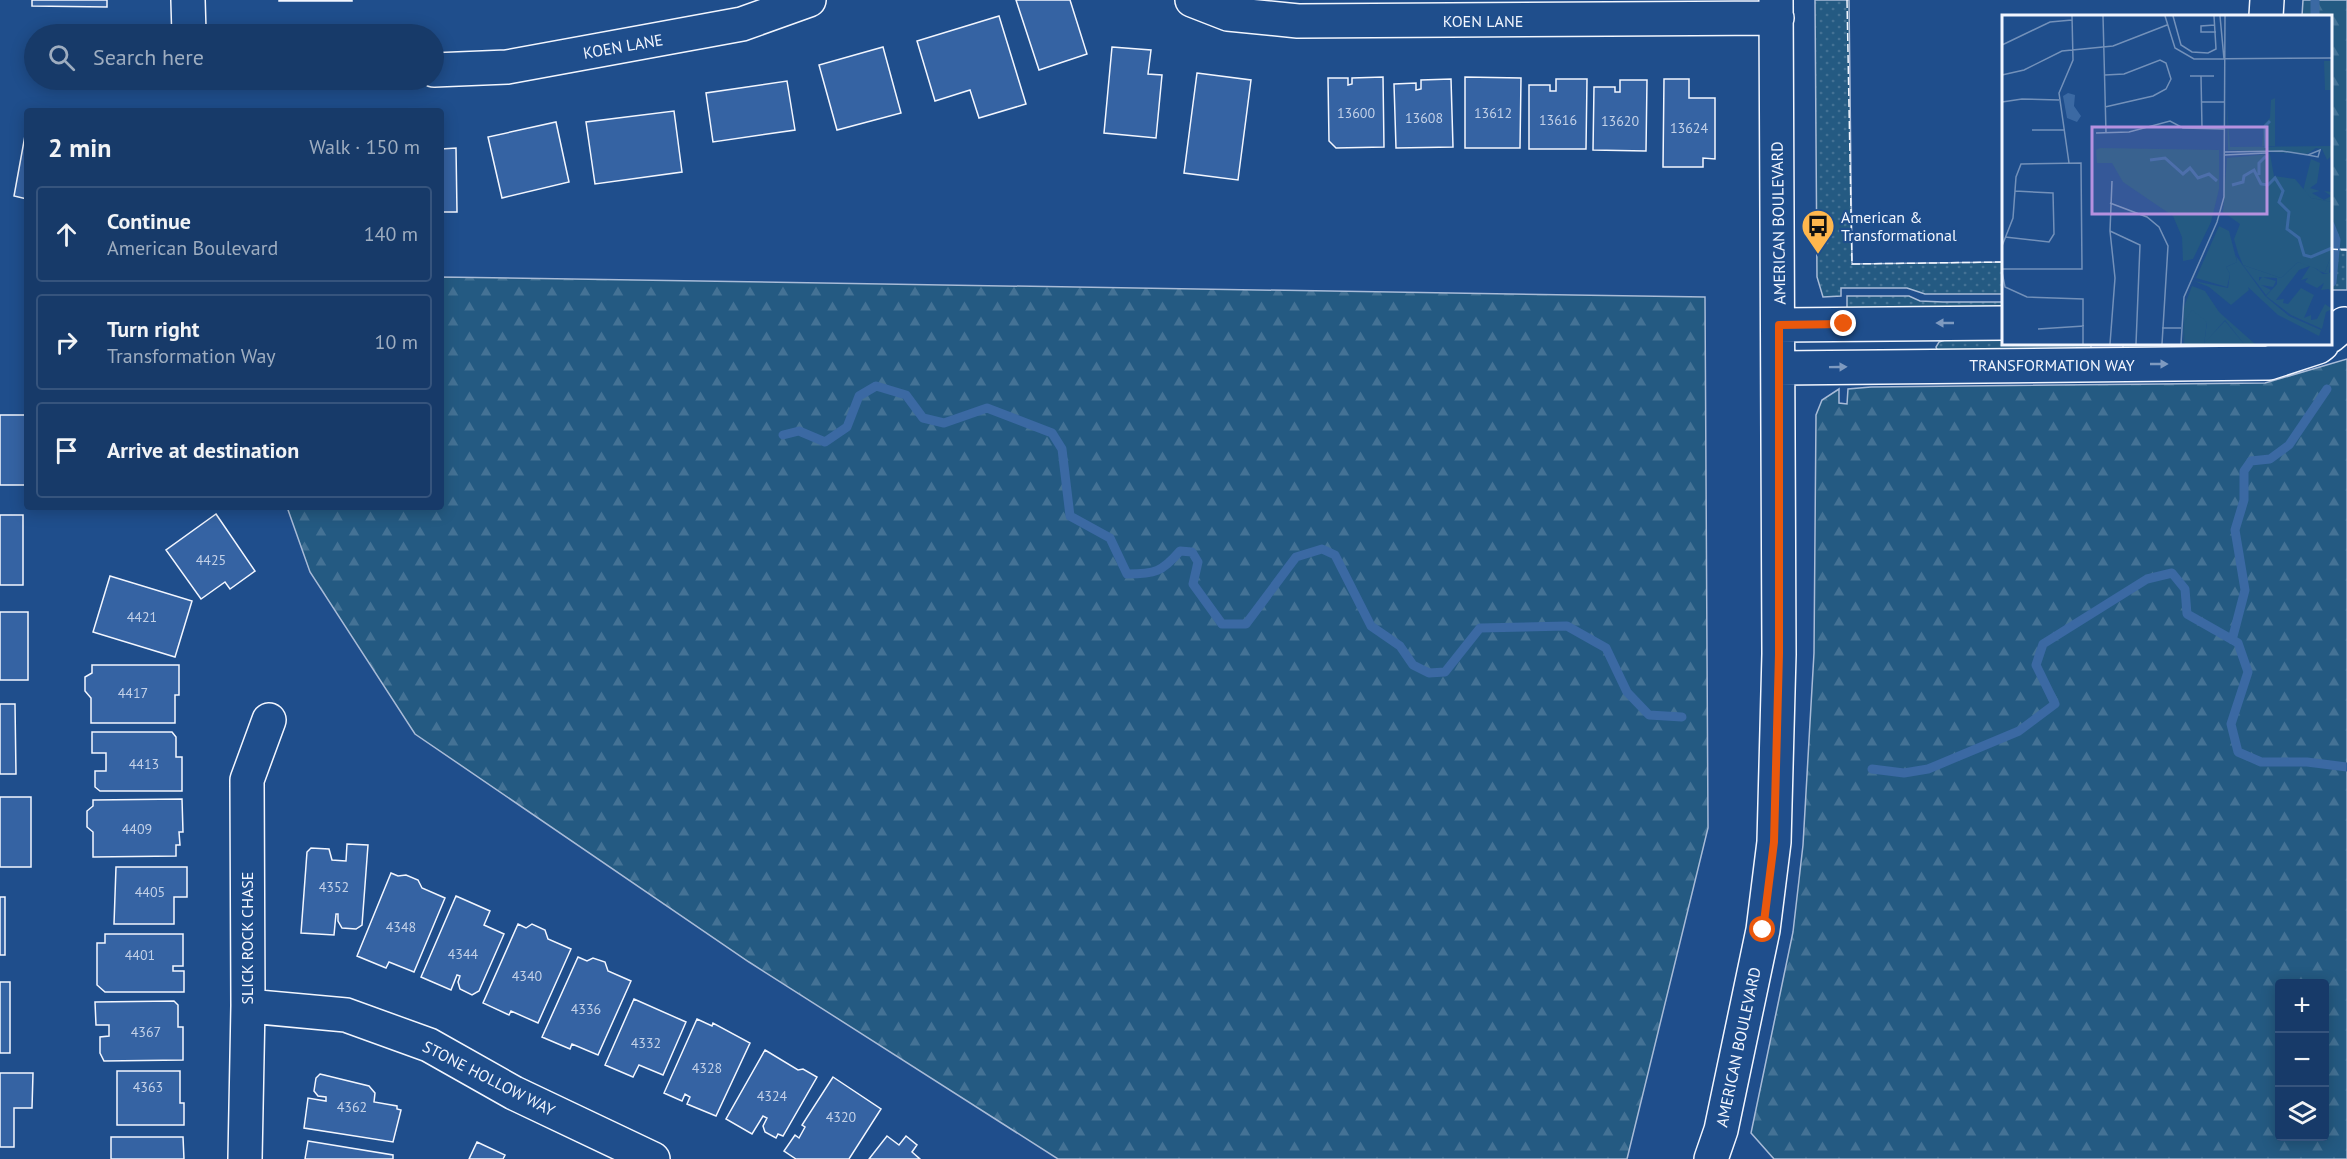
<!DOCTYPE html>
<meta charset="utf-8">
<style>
body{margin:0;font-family:"PT Sans",sans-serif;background:#244571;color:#f1f3f6}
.controls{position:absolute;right:18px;bottom:18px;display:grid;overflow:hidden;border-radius:6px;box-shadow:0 3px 15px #0003}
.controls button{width:54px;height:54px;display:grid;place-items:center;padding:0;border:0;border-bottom:2px solid #36547d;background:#173a69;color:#f1f3f6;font:30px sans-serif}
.stop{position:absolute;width:18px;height:18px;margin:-14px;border:4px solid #ea580c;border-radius:50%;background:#fff}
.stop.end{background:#ea580c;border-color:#fff;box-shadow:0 2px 6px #0008}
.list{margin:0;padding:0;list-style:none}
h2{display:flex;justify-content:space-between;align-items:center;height:78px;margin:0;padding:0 24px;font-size:26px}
h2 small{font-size:20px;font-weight:400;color:#9eadc0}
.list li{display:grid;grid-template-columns:39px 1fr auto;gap:18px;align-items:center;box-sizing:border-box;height:96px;margin:0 12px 12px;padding:0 12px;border:2px solid #36547d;border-radius:6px}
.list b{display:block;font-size:22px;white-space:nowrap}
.list p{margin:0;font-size:20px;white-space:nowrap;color:#9eadc0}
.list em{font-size:20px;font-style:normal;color:#9eadc0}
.icon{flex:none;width:33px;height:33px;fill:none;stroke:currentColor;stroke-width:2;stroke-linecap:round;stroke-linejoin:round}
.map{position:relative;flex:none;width:2347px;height:1159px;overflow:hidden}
.search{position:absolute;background:#173a69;box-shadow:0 3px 15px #0003;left:24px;top:24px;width:420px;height:66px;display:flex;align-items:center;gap:15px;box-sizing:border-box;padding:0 21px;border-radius:33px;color:#9eadc0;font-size:22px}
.panel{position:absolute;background:#173a69;box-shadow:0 3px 15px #0003;left:24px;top:108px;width:420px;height:402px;border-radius:6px}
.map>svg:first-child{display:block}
</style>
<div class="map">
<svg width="2347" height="1159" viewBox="0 0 2347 1159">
<defs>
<pattern id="grass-dots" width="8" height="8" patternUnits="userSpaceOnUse" patternTransform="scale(1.5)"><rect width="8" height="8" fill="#245a82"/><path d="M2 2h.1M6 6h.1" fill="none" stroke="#447295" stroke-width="1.8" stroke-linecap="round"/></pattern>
<pattern id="forest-firs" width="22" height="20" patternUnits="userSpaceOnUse" patternTransform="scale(1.5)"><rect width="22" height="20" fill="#245a82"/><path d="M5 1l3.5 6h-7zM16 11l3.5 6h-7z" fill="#447295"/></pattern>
</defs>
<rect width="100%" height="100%" fill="#1f4e8c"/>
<path fill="url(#grass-dots)" stroke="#a8bbd7" stroke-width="1.5" d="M 1815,0 L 1849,0 L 1852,264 L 2003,262 L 2003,294 L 1925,294 L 1907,288 L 1841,288 L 1841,296 L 1823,297 L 1817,277 Z
M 2330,249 L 2347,250 L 2347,290 L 2331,290 Z
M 1847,296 L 1909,296 L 1920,301 L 1943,302 L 2004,302 L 2003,307 L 1847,308 Z
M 1945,340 L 2003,340 L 2004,344 L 2091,344 L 2091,347 L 2086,352 L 1938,352 L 1936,347 L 1939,342 Z
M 2123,344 L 2260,344 L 2242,350 L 2123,349 Z"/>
<path fill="url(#forest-firs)" stroke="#a8bbd7" stroke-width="1.5" fill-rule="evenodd" d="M 2303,0 L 2347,0 L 2347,249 L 2331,249 L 2330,16 L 2302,16 Z
M 441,277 L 1705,297 L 1708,828 L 1627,1159 L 1058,1159 L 749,962 L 415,734 L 310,572 L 287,507 L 441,507 Z
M 2347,359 L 2347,1159 L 1774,1159 L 1751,1133 L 1793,932 L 1803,845 L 1814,653 L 1816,415 L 1822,400 L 1839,389 L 1839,403 L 1847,404 L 1848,389 L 1871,387 L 2265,383 ZM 2280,984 L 2324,984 L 2324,1136 L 2280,1136 Z"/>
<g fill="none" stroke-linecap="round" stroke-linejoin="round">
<path stroke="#3b69a3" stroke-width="9" d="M 2315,16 L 2315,0
M 2330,225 L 2336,240 L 2332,282
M 783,435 L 799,431 L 825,442 L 847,427 L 859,396 L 876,386 L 906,395 L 923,418 L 944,423 L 987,408 L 1052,433 L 1062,449 L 1070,516 L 1110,538 L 1127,574 C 1155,574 1162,572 1180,551 L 1192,552 L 1198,562 L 1193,584 L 1222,624 L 1246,624 L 1296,557 L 1322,549 L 1335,555 L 1371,626 L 1400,646 L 1413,665 L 1429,673 L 1445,672 L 1480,628 L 1567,626 L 1606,648 L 1627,692 L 1649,715 L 1682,717
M 2232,640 L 2245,590 L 2235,530 L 2244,500 L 2244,471 L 2251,461 L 2270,459 L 2289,445 L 2327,389
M 1872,769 L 1904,773 L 1928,769 L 2019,731 L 2055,704 L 2036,665 L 2043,644 L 2147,579 L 2172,573 L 2185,589 L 2187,614 L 2238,643 L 2248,672 L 2231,724 L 2238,752 L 2261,762 L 2307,762 L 2347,767"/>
</g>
<path fill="#3563a3" stroke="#f2f6ff" stroke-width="1.5" d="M 32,0 L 107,0 L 107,7 L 32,6 Z
M 279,0 L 352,0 L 352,1 L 279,1 Z
M 1016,0 L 1070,0 L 1087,54 L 1039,70 Z
M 999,16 L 1026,104 L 979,118 L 970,90 L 935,101 L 917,41 Z
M 883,47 L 901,113 L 837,130 L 819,65 Z
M 1112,47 L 1151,50 L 1148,74 L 1162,75 L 1156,138 L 1104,133 Z
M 1197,73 L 1251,80 L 1238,180 L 1184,173 Z
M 1383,77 L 1384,147 L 1336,148 L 1329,141 L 1328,78 L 1348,78 L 1348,85 L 1352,84 L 1352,78 Z
M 1465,77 L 1521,78 L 1520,148 L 1465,148 Z
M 1451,79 L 1453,147 L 1396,148 L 1394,84 L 1416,83 L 1416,90 L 1421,89 L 1421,80 Z
M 1556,79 L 1587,79 L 1586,149 L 1529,149 L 1529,85 L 1550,85 L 1550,91 L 1556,91 Z
M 1664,79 L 1689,79 L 1689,98 L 1715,98 L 1715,159 L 1703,158 L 1703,167 L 1663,167 Z
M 1620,80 L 1647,80 L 1646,151 L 1593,150 L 1594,87 L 1615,87 L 1615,92 L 1620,92 Z
M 787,81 L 795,130 L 713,142 L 706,93 Z
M 674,111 L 682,172 L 595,184 L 586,122 Z
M 556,122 L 569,182 L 502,198 L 488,137 Z
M 26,130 L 27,131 L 27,199 L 14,196 Z
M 456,148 L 457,212 L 441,212 L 441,149 Z
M 0,415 L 27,415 L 27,485 L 0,485 Z
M 216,514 L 255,571 L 230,589 L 225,582 L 201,599 L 166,550 Z
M 0,515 L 23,515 L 23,585 L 0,585 Z
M 110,576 L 192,601 L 175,657 L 93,632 Z
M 0,612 L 28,612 L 28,680 L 0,680 Z
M 92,665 L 179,665 L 179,695 L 175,695 L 175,723 L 91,723 L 91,698 L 85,691 L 85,677 L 92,673 Z
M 0,704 L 15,704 L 16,774 L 0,774 Z
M 92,732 L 172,732 L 176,737 L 176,757 L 182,757 L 182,791 L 100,791 L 95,787 L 95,771 L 106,771 L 106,753 L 92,753 Z
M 0,797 L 31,797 L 31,867 L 0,867 Z
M 182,799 L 183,832 L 179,832 L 180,845 L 176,845 L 176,856 L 93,857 L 93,832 L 87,827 L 87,811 L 93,806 L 93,800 Z
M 347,844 L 368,845 L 362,925 L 356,929 L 342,928 L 338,921 L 338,914 L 336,914 L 334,935 L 301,933 L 307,852 L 311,848 L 329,849 L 332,860 L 346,861 Z
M 116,867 L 187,867 L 187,897 L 174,897 L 174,924 L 114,924 Z
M 391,873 L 398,876 L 406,875 L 418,880 L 422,888 L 445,898 L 414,972 L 389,962 L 386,968 L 357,956 Z
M 456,896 L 490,911 L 484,925 L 504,934 L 479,991 L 472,995 L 460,989 L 458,982 L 460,976 L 457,975 L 451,990 L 421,977 Z
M 0,897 L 5,897 L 5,955 L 0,955 Z
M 518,924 L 526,928 L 532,924 L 545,930 L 548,939 L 571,949 L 538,1023 L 511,1011 L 509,1015 L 483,1003 Z
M 105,934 L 183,934 L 183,966 L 173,966 L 173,971 L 184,971 L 184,992 L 105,992 L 97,985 L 97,943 L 105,943 Z
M 578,957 L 587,961 L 593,958 L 605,962 L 608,971 L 631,981 L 598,1055 L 572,1044 L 570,1049 L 542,1037 Z
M 0,982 L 10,982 L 10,1053 L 0,1053 Z
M 634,999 L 686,1022 L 663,1075 L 639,1065 L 633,1077 L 605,1065 Z
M 174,1001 L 178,1005 L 178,1027 L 183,1027 L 183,1060 L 104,1061 L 100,1053 L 100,1037 L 109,1036 L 109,1025 L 96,1025 L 95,1002 Z
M 697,1019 L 712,1026 L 713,1023 L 750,1043 L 716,1116 L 687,1104 L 690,1097 L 685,1094 L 682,1101 L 664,1093 Z
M 765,1050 L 798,1070 L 803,1069 L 817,1077 L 783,1136 L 778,1134 L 776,1138 L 765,1132 L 763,1126 L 767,1118 L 763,1116 L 752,1134 L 726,1119 Z
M 117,1071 L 180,1071 L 180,1103 L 184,1103 L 184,1125 L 117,1125 Z
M 0,1073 L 33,1073 L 32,1108 L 14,1108 L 14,1147 L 0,1147 Z
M 320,1074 L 369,1086 L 375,1093 L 374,1102 L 397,1106 L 397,1109 L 401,1110 L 393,1142 L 304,1128 L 308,1098 L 326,1101 L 326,1097 L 318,1096 L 314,1091 L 316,1078 Z
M 833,1077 L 881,1109 L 849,1159 L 796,1159 L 784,1151 L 795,1135 L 799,1138 L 805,1127 L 802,1125 Z
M 887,1136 L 899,1145 L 906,1136 L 917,1145 L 912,1152 L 920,1159 L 869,1159 Z
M 111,1137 L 183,1137 L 184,1159 L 111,1159 Z
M 308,1141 L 393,1155 L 393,1159 L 305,1159 Z
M 477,1142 L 505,1155 L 503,1159 L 469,1159 Z"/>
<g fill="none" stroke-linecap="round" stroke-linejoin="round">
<g stroke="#f2f6ff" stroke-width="36">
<path id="minor" d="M 188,0 L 189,34
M 1192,0 L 1228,14 L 1298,21 L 1777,18
M 2266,16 L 2267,0
M 434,70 L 507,67 L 742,24 L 809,0
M 1779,325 L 2004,323
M 2330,336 L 2344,324
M 1779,368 L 2269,363 L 2318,347 L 2322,344
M 248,1006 L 346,1015 L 429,1045 L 514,1093 L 653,1159
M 245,1159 L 248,1006 L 247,780 L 269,720
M 1711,1159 L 1721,1130 L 1763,930 L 1774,842 L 1779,654 L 1776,0"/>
</g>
<use href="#minor" stroke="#1f4e8c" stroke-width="33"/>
<path stroke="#f2f6ff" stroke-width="1.5" stroke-dasharray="8 3" stroke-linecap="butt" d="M 1847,0 L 1852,264 L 2004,262
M 2330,249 L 2347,250"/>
</g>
<defs><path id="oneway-solid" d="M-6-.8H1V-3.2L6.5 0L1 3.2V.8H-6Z" transform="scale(1.5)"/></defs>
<g fill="#7e9ac0">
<use href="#oneway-solid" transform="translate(1945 323) rotate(180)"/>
<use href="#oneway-solid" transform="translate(2159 364)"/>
<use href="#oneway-solid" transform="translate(1838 367) rotate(-1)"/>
</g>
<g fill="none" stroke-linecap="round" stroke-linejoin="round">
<path stroke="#ea580c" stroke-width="8" d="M 1763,930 L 1774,842 L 1779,654 L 1779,325 L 1844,324"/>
</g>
<defs>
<g id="bus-pin" transform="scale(1.725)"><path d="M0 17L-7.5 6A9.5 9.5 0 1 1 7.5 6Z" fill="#ffb74d" stroke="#1f4e8c"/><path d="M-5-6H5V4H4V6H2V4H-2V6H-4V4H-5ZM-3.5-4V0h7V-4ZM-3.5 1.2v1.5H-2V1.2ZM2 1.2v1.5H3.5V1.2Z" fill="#111"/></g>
</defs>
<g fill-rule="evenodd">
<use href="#bus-pin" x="1818" y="226"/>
</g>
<g text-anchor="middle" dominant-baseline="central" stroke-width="4.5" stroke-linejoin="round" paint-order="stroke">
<g font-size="14" fill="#c3d1e8">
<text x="1356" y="113">13600</text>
<text x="1493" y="113">13612</text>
<text x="1424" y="118">13608</text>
<text x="1558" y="120">13616</text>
<text x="1620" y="121">13620</text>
<text x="1689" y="128">13624</text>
<text x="211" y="560">4425</text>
<text x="142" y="617">4421</text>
<text x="133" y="693">4417</text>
<text x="144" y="764">4413</text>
<text x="137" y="829">4409</text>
<text x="334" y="887">4352</text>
<text x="150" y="892">4405</text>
<text x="401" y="927">4348</text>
<text x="463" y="954">4344</text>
<text x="140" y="955">4401</text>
<text x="527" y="976">4340</text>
<text x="586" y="1009">4336</text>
<text x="146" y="1032">4367</text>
<text x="646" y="1043">4332</text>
<text x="707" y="1068">4328</text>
<text x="148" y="1087">4363</text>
<text x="772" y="1096">4324</text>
<text x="352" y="1107">4362</text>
<text x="841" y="1117">4320</text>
</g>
<g font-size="16" fill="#f2f6ff" stroke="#1f4e8c">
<text x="1483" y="21">KOEN LANE</text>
<text transform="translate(623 46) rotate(-10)">KOEN LANE</text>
<text transform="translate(1778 223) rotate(-91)">AMERICAN BOULEVARD</text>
<text x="2052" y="365">TRANSFORMATION WAY</text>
<text transform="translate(247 938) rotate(-90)">SLICK ROCK CHASE</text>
<text transform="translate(1738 1047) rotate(-78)">AMERICAN BOULEVARD</text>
<text transform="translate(489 1078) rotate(27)">STONE HOLLOW WAY</text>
</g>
<g font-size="16" fill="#f2f6ff" stroke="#1f4e8c" text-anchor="start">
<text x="1841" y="217">American &amp;<tspan x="1841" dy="18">Transformational</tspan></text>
</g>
</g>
<g transform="translate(2002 15)">
<rect width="330" height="330" fill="#1f4e8c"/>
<path d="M 322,46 L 330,46 L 330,75 L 323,75 ZM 225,90 L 228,132 L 330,131 L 330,140 L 325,145 L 320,134 L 314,133 L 305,139 L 226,135 ZM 309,144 L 318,148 L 315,168 L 308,173 L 318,176 L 310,178 L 322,185 L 329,181 L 322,176 L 330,177 L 330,187 L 309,183 L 301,176 ZM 330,238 L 327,258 L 323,258 L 317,256 L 313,251 L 310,251 L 321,259 L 327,258 L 330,256 L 329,278 L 327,274 L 319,275 L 322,268 L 315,273 L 303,267 L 306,263 L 299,265 L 308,251 L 297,255 L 274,285 L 282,284 L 281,288 L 286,289 L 299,273 L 312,280 L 302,303 L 309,300 L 309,305 L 315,304 L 323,289 L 330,294 L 324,297 L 320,314 L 289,300 L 264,281 L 275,269 L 275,263 L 257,262 L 257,266 L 260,262 L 274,266 L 271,272 L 259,270 L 269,275 L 264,280 L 241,250 L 279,263 L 296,247 L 312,250 L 323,257 ZM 234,241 L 263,281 L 287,301 L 319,315 L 317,321 L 276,300 L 246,272 L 247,275 L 229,290 L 207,272 L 192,266 L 226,273 L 228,259 L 224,252 L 235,247 ZM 190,271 L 203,276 L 217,297 L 253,329 L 242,329 L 223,305 L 202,329 L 205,307 L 185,303 L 181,329 L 182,292 Z" fill="#245a82"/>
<path d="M 273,83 L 273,131 L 260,131 L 262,109 L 268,103 L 269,85 ZM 98,133 L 217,135 L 217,174 L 209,207 L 191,244 L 181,246 L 180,222 L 171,201 L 121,167 L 110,148 L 95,148 L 94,135 ZM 268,139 L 272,161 L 293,164 L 309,183 L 330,187 L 330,238 L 323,257 L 296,247 L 279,263 L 241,250 L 236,238 L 232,224 L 238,209 L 221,197 L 225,143 ZM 217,211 L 227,216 L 235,247 L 224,252 L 228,259 L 225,272 L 194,263 ZM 190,295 L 205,307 L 202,329 L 182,329 L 183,306 Z" fill="#245a82"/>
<path d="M 223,306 L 242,329 L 203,329 L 202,328 Z" fill="#245a82"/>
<path d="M 66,78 L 73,80 L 72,91 L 79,101 L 75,107 L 65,103 L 61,81 Z" fill="#3b69a3"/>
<path fill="none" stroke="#3b69a3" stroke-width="3" d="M 264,133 L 263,111 L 268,106M 148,145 L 163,143 L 181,159 L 188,153 L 196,163 L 207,159 L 215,166M 257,160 L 257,148 L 264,141M 230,170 L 241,167 L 242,161 L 252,155 L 259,169 L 266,170 L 273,163 L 281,176 L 277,187 L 287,197 L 285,214 L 297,223 L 302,240 L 309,242 L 330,233"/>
<path fill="none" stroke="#7391ba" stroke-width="1.5" d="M 101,1 L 104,118M 163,1 L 173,33 L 192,44 L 330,43M 171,1 L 179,30 L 190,37 L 206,38 L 214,34 L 212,1M 218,1 L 222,44M 213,10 L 199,11 L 199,17 L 214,17M 0,30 L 48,7 L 70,5M 0,60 L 22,55 L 60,36 L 111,31 L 165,10M 103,60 L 122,59 L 158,45 L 164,48 L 169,64 L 164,74 L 151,81 L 103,92M 188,61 L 212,61M 199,61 L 200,113M 0,87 L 20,84 L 57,85M 200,87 L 222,87M 30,115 L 63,115M 94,118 L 127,117 L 168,106 L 181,113 L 222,114M 223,137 L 280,136 L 306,140 L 316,142 L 318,135 L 306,140M 223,140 L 264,138M 67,148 L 57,78 L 71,45 L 70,1M 108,188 L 145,202 L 157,212 L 166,231 L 160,329M 108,216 L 138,230 L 134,329M 3,222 L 47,227 L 52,219 L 51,178 L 13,176M 0,231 L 11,203 L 14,162 L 19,149 L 79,148 L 80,254 L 0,254M 0,257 L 3,272 L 25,282 L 81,284 L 81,329M 160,313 L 179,313M 36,314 L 82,311M 108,329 L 113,263 L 108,216 L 110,166M 179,329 L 182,282 L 215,207 L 222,182 L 223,1"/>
<path fill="#b691df" fill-opacity="0.15" stroke="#b691df" stroke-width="3" d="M 90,112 L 265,112 L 265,199 L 90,199 Z"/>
<rect width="330" height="330" fill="none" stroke="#f2f6ff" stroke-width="3"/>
</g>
</svg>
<div class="controls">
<button>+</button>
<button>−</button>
<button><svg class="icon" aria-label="layers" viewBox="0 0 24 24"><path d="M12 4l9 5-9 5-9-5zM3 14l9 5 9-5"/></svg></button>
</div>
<div class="stop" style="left:1763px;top:930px"></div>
<div class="stop end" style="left:1844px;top:324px"></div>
<div class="search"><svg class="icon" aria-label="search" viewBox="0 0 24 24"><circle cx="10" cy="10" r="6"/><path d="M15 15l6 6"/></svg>Search here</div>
<section class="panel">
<h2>2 min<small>Walk · 150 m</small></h2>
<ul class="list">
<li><svg class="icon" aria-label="ahead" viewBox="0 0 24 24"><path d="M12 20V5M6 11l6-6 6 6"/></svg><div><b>Continue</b><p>American Boulevard</p></div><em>140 m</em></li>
<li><svg class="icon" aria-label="right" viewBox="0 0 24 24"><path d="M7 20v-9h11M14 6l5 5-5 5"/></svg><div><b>Turn right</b><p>Transformation Way</p></div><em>10 m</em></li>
<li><svg class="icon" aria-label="arrive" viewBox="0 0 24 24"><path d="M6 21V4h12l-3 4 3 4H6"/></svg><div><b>Arrive at destination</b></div></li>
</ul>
</section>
</div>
